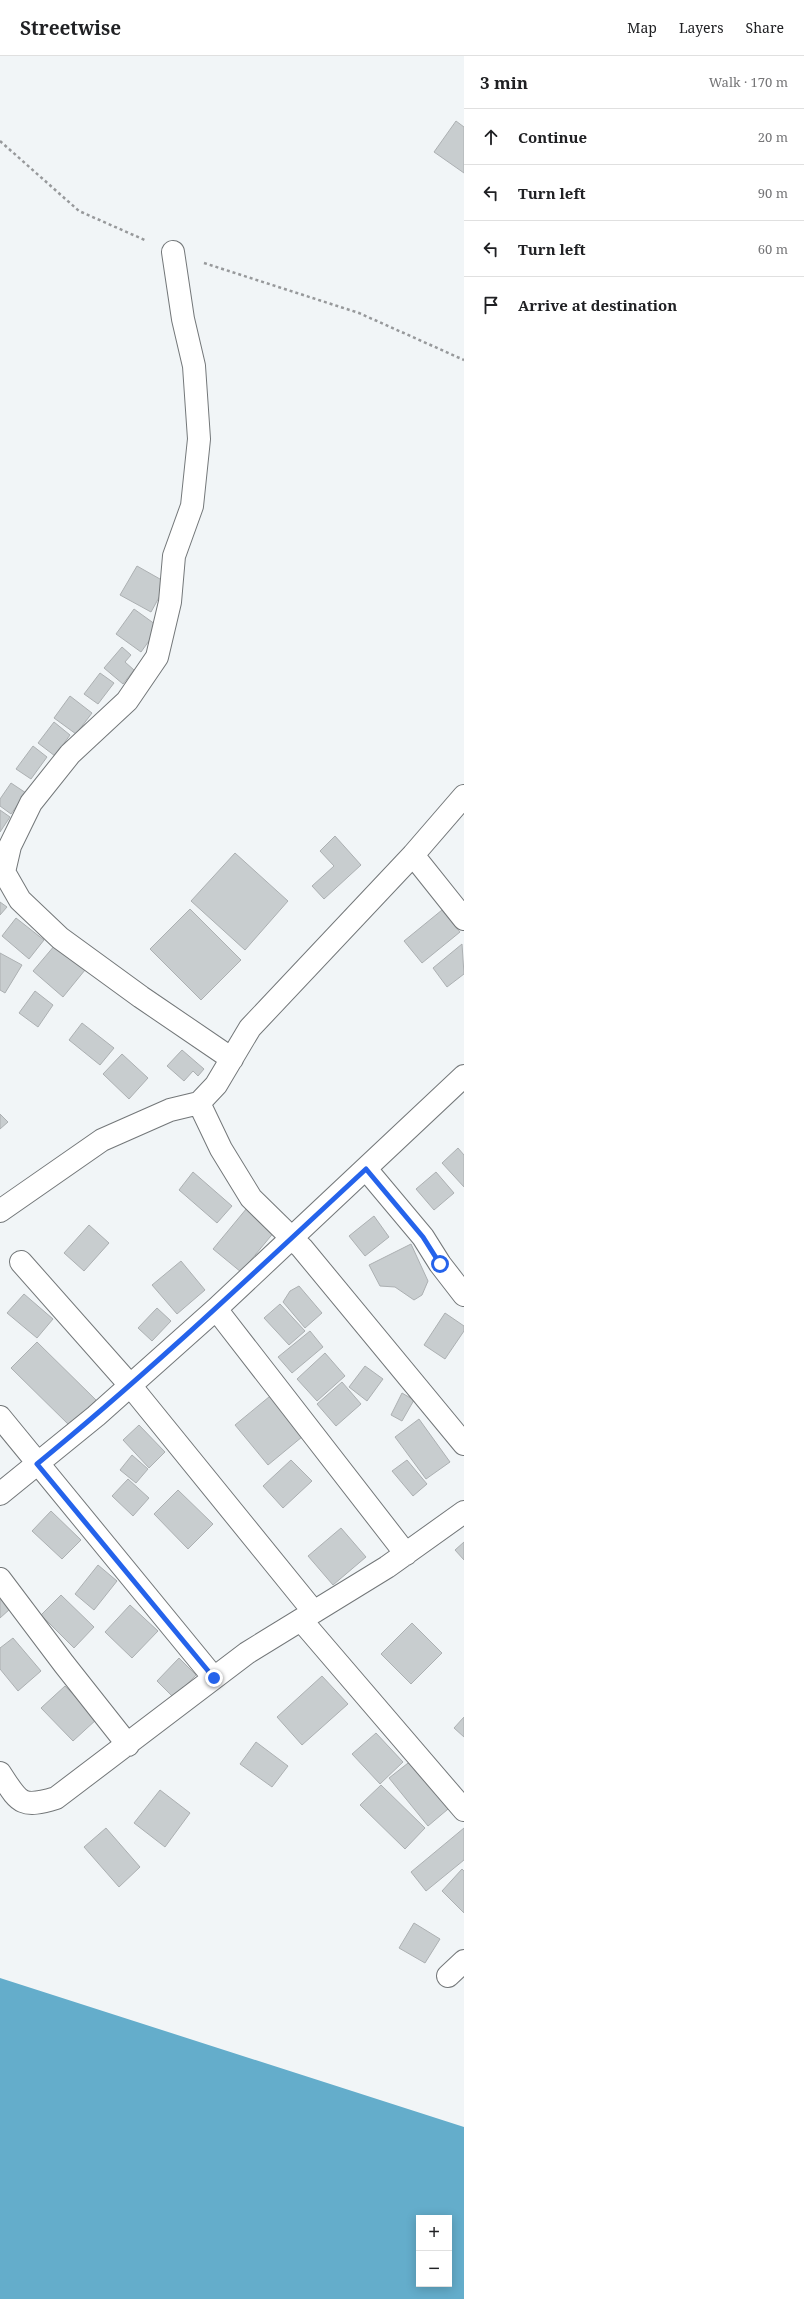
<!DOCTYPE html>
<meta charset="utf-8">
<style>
body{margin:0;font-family:"Noto Serif",serif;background:#f6f6f6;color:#202124}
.controls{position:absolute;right:12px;bottom:12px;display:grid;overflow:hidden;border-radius:0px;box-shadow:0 2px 10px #0003}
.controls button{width:36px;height:36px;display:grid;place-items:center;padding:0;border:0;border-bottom:1px solid #e0e0e0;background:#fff;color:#202124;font:20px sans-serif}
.stop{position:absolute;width:12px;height:12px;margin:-9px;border:3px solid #2563eb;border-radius:50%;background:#fff}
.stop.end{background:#2563eb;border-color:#fff;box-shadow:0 1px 4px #0008}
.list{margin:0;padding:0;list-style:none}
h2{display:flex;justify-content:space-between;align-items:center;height:52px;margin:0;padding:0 16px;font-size:17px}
h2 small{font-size:13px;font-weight:400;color:#757577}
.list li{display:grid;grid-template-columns:26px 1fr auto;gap:12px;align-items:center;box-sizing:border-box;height:56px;padding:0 16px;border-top:1px solid #e0e0e0}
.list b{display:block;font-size:15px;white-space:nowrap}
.list em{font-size:13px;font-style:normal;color:#757577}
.icon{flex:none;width:22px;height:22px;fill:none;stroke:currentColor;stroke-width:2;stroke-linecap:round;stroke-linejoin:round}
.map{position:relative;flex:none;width:464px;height:2243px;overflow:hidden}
header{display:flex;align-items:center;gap:24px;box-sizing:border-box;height:56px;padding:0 20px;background:#fff;border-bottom:1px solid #e0e0e0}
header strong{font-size:19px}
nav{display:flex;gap:22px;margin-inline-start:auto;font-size:14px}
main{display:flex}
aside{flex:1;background:#fff}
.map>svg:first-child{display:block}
</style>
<header>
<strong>Streetwise</strong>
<nav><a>Map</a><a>Layers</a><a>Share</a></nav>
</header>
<main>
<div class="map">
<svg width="464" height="2243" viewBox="0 0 464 2243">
<rect width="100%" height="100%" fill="#f1f5f7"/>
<path fill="#64adcb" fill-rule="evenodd" d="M 0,1922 L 464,2071 L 464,2243 L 0,2243 ZM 419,2162 L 449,2162 L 449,2228 L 419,2228 Z"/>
<path fill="#c8cdcf" stroke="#acb0b2" d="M 456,65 L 464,71 L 464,117 L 434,96 Z
M 137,510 L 167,527 L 151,556 L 120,539 Z
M 134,553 L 159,571 L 141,596 L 116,578 Z
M 122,591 L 131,599 L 125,606 L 134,614 L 123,628 L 104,612 Z
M 100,617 L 114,627 L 98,648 L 84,638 Z
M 70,640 L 92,657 L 76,678 L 54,662 Z
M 54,666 L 70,679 L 55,700 L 38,687 Z
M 33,690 L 47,701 L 31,723 L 16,713 Z
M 11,727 L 26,737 L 11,758 L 0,750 L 0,743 Z
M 0,754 L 10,761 L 0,776 Z
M 335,780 L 361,809 L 324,843 L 312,830 L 334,810 L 320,795 Z
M 235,797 L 288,845 L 245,894 L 191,845 Z
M 0,846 L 7,851 L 0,859 Z
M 190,853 L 241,904 L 201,944 L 150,893 Z
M 442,854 L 460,876 L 422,907 L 404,885 Z
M 16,862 L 44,884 L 29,903 L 2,880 Z
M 462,888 L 464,918 L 447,931 L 433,912 Z
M 55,889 L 85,914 L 63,941 L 33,915 Z
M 0,897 L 22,909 L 5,937 L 0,934 Z
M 35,935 L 53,949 L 38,971 L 19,957 Z
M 82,967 L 114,992 L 100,1009 L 69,984 Z
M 182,994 L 204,1013 L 198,1020 L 193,1015 L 184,1025 L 167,1010 Z
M 122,998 L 148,1022 L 129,1043 L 103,1018 Z
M 0,1058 L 8,1066 L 0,1073 Z
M 458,1092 L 464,1099 L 464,1131 L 442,1107 Z
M 193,1116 L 232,1150 L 217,1167 L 179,1134 Z
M 436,1116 L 454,1137 L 434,1154 L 416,1133 Z
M 247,1152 L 275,1175 L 241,1216 L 213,1193 Z
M 374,1160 L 389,1181 L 365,1200 L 349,1180 Z
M 89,1169 L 109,1187 L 84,1215 L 64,1197 Z
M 411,1188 L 428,1225 L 422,1239 L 414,1244 L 395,1231 L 380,1230 L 369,1209 Z
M 181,1205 L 205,1234 L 177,1258 L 152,1229 Z
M 299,1230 L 322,1257 L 305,1272 L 283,1246 L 290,1235 Z
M 24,1238 L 53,1263 L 37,1282 L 7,1257 Z
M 280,1248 L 305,1275 L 289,1289 L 264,1262 Z
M 157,1252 L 171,1265 L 152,1285 L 138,1272 Z
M 445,1257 L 464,1270 L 464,1275 L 445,1303 L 424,1289 Z
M 310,1275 L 323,1291 L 292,1317 L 278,1301 Z
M 37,1286 L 96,1344 L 70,1370 L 11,1312 Z
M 325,1297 L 345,1320 L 317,1345 L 297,1323 Z
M 365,1310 L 383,1323 L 367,1345 L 349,1331 Z
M 342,1326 L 361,1348 L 336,1370 L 317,1348 Z
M 275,1336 L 308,1376 L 268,1409 L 235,1369 Z
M 402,1337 L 414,1344 L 402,1365 L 391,1359 Z
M 419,1363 L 450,1406 L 426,1423 L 395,1381 Z
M 139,1369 L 165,1396 L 149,1412 L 123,1384 Z
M 132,1399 L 148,1413 L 136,1427 L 120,1414 Z
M 291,1404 L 312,1425 L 283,1452 L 263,1430 Z
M 407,1404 L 427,1428 L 413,1440 L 392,1415 Z
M 128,1423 L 149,1442 L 133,1460 L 112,1440 Z
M 178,1434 L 213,1468 L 188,1493 L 154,1458 Z
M 51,1455 L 81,1484 L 62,1503 L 32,1475 Z
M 341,1472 L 366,1501 L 333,1529 L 308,1500 Z
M 464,1486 L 464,1504 L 455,1494 Z
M 98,1509 L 117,1525 L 94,1554 L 75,1538 Z
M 61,1539 L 94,1571 L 74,1592 L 41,1559 Z
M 0,1542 L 10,1553 L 0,1562 Z
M 130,1549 L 158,1575 L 132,1602 L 105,1576 Z
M 412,1567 L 442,1597 L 411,1628 L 381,1598 Z
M 13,1582 L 41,1615 L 18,1635 L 0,1613 L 0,1592 Z
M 179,1602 L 196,1619 L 174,1642 L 157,1625 Z
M 322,1620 L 348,1648 L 302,1689 L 277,1661 Z
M 65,1630 L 97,1663 L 73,1685 L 41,1652 Z
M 464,1661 L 464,1681 L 454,1672 Z
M 376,1677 L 403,1706 L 380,1728 L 352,1698 Z
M 256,1686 L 288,1710 L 272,1731 L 240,1708 Z
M 417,1700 L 454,1748 L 428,1770 L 389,1722 Z
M 381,1729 L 425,1772 L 405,1793 L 360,1749 Z
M 160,1734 L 190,1757 L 165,1791 L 134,1767 Z
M 106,1772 L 140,1811 L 119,1831 L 84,1791 Z
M 464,1772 L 464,1804 L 426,1835 L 411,1816 Z
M 462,1813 L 464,1815 L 464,1857 L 442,1835 Z
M 414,1867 L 440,1883 L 425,1907 L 399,1892 Z"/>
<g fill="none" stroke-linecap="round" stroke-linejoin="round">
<g stroke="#737779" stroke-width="24">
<path id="minor" d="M 173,196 L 183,263 L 194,310 L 199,383 L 192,450 L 174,500 L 170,546 L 157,601 L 127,645 L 70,698 L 31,747 L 10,790 L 4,816 L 20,844 L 60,882 L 141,941 L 232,1003
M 413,799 L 464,863
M 199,1047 L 221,1093 L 251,1142 L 302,1192 L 464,1388
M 366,1113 L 423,1181 L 440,1208 L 464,1239
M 0,1155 L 102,1084 L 170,1054 L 199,1047 L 216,1029 L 250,972 L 413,799 L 464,740
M 21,1206 L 129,1328 L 314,1556
M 216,1253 L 406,1498
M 0,1361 L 214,1622
M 0,1438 L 96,1360 L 216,1253 L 464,1020
M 0,1523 L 64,1608 L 128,1689
M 301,1564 L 464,1754
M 0,1717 C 19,1746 20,1753 56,1742 L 247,1597 L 387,1511 L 464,1456
M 448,1920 L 464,1905"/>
</g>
<path stroke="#97999b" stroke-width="2.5" stroke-dasharray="3 3" stroke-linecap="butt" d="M 0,85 L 79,155 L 147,185
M 204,207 L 359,257 L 464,304"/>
<use href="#minor" stroke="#fff" stroke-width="22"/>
</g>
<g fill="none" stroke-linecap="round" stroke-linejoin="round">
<path stroke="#2563eb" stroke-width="5" d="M 214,1622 L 37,1408 C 151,1315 258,1213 366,1113 L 423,1181 L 440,1208"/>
</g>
</svg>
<div class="controls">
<button>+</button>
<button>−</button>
</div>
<div class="stop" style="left:440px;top:1208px"></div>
<div class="stop end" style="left:214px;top:1622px"></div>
</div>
<aside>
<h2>3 min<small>Walk · 170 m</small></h2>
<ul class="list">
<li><svg class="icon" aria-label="ahead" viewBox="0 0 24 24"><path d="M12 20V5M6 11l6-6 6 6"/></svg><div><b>Continue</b></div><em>20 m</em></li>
<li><svg class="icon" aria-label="left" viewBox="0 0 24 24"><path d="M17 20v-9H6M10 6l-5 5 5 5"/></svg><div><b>Turn left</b></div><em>90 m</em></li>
<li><svg class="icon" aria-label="left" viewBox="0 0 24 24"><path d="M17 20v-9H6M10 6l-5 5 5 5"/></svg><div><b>Turn left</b></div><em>60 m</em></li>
<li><svg class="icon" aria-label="arrive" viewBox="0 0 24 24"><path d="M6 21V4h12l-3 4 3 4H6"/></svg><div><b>Arrive at destination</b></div></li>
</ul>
</aside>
</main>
